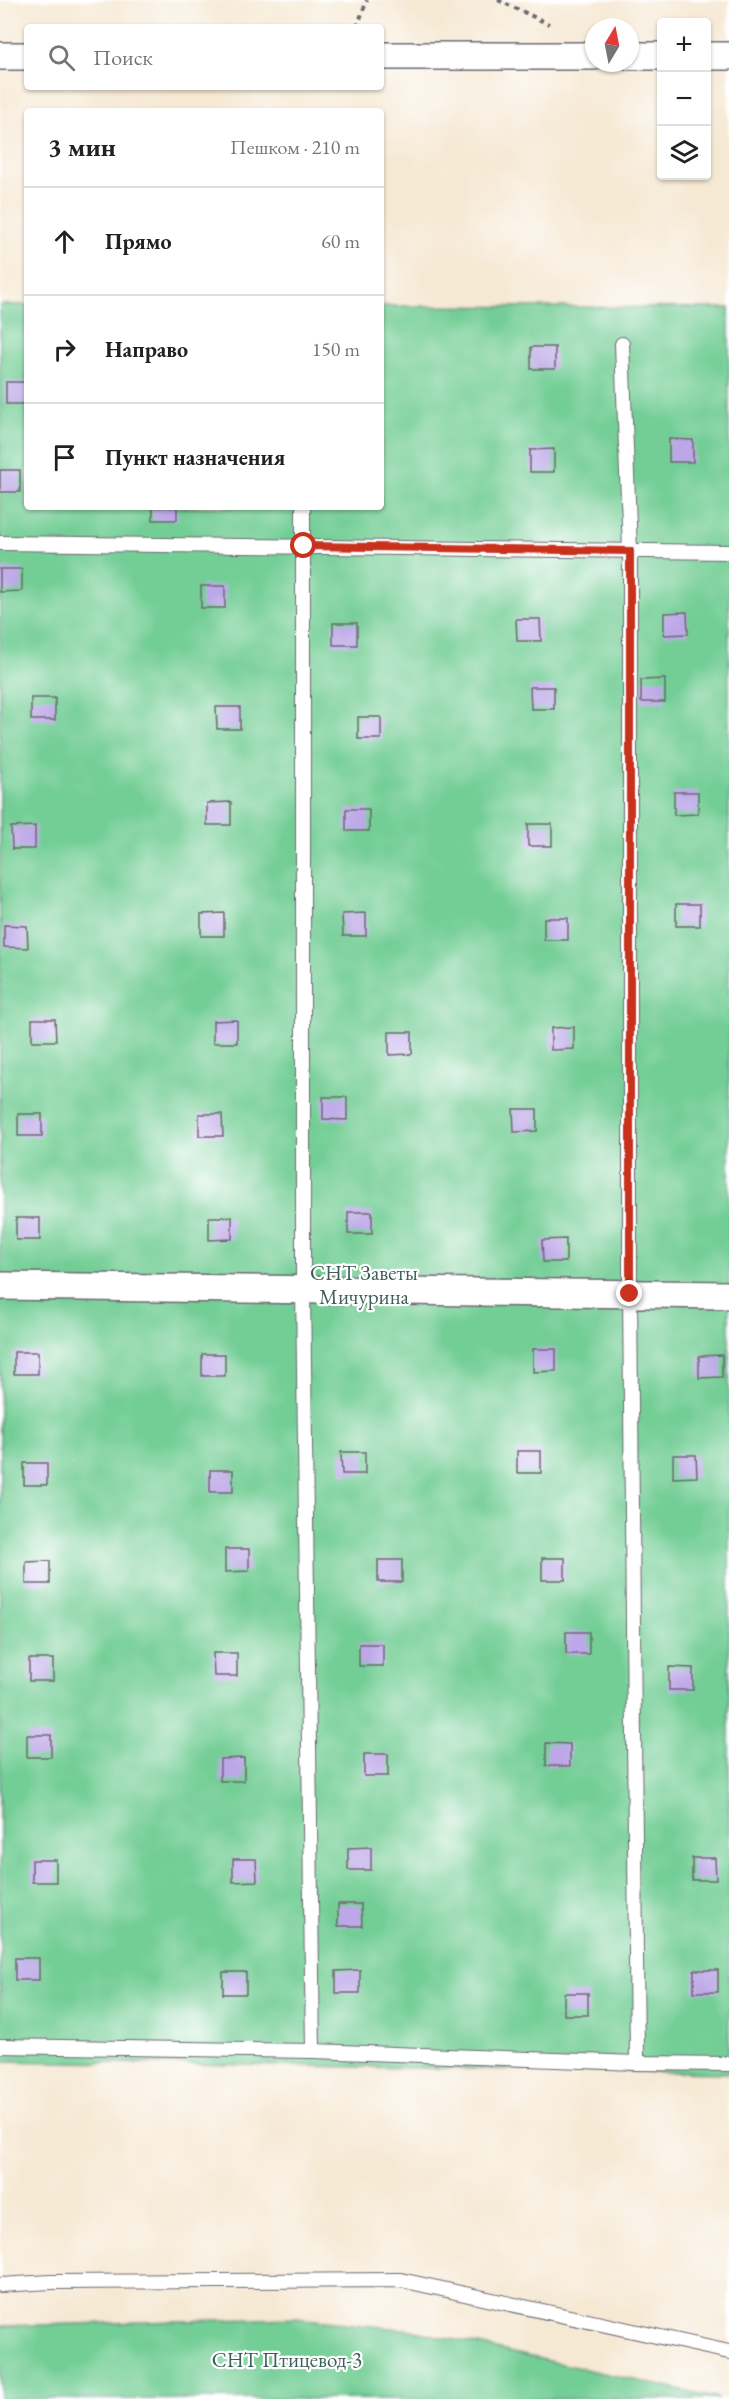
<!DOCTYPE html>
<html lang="ru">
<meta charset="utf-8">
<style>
body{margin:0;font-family:"EB Garamond",serif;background:#f6f6f6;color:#202124}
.controls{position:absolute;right:18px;top:18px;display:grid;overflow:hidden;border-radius:6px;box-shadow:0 2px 4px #0004}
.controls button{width:54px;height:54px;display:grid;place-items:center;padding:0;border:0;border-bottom:2px solid #e0e0e0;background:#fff;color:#202124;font:30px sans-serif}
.compass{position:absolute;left:585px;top:18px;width:54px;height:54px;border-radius:50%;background:#fff;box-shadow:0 2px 4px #0004;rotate:10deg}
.stop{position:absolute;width:18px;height:18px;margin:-14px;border:4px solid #c8321e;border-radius:50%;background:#fff}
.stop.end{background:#c8321e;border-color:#fff;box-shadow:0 2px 6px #0008}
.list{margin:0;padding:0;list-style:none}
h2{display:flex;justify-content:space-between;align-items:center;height:78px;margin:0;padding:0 24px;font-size:26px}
h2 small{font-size:20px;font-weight:400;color:#757577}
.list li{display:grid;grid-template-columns:39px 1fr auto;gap:18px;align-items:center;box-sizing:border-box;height:108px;padding:0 24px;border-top:2px solid #e0e0e0}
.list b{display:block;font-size:22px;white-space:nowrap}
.list em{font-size:20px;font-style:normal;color:#757577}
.icon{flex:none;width:33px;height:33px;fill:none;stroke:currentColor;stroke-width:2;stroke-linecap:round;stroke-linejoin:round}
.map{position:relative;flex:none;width:729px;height:2399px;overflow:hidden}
.search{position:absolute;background:#fff;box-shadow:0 2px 4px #0004;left:24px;top:24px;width:360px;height:66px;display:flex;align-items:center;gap:15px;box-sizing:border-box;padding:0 21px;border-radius:6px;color:#757577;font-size:22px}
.panel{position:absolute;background:#fff;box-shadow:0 2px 4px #0004;left:24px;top:108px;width:360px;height:402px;border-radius:6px}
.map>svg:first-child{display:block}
</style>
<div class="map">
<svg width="729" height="2399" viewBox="0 0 729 2399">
<rect width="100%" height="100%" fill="#fff"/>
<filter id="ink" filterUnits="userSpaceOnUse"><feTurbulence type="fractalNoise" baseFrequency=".0167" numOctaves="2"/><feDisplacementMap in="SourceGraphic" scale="12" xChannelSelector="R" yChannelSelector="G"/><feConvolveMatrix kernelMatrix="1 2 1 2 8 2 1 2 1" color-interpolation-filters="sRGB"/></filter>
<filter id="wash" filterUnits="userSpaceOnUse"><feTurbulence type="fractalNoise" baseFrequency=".008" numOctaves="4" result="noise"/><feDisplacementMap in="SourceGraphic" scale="24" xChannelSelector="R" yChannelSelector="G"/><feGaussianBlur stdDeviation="1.35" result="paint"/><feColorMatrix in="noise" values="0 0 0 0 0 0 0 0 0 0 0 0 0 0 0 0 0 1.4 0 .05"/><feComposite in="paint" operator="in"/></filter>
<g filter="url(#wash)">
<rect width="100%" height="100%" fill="#f6e9d4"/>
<path fill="#73ce95" stroke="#4a7868" stroke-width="1.5" d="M 0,305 L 27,305 L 27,507 L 381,507 L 381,306 L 729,308 L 729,2073 L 0,2061 Z
M 296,2318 L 411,2330 L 719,2399 L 0,2399 L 0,2326 Z"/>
<g id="blocks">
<path fill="#bda7e8" d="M 531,347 L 555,347 L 555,369 L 531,369 Z
M 6,382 L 27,382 L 27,404 L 6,404 Z
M 669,439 L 693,440 L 693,462 L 669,462 Z
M 554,449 L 554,472 L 530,472 L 530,450 Z
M 0,470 L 20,470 L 20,492 L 0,492 Z
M 153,507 L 177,507 L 177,520 L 153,520 Z
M 0,569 L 22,569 L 22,591 L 0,592 Z
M 201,586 L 225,586 L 225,608 L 201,608 Z
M 687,612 L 688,634 L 664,635 L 664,613 Z
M 516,619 L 540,619 L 541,641 L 517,641 Z
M 333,623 L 357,623 L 357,645 L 333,645 Z
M 665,679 L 665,702 L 641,702 L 641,680 Z
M 530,687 L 554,687 L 554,709 L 531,709 Z
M 31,698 L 55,698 L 55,720 L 31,720 Z
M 216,707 L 240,707 L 240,729 L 217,729 Z
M 358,717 L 381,717 L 381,739 L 358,739 Z
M 674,792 L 698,792 L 698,814 L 674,815 Z
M 231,802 L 231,825 L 207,825 L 207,803 Z
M 346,809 L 369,809 L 369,831 L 346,831 Z
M 528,824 L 552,824 L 552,846 L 528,846 Z
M 35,826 L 35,849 L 12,849 L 11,827 Z
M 676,904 L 700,904 L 700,926 L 676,926 Z
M 224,913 L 224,936 L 201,936 L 201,914 Z
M 366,913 L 366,936 L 343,936 L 342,914 Z
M 544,918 L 568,918 L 568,940 L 544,940 Z
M 4,925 L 27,926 L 28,948 L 4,947 Z
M 32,1019 L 55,1019 L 56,1041 L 32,1041 Z
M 237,1020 L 237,1043 L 213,1043 L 213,1021 Z
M 574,1027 L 574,1049 L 551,1050 L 551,1028 Z
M 389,1032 L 412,1032 L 412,1054 L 389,1055 Z
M 323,1097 L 347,1097 L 347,1120 L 323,1119 Z
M 513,1109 L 537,1109 L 537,1131 L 514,1132 Z
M 18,1114 L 42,1114 L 42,1136 L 18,1136 Z
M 199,1114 L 222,1114 L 223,1136 L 199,1136 Z
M 348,1212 L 372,1212 L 372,1234 L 348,1234 Z
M 209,1217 L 232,1217 L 232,1239 L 209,1240 Z
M 16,1218 L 40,1218 L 40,1240 L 16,1240 Z
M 566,1239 L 566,1262 L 543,1262 L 542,1240 Z
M 533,1349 L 556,1349 L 556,1371 L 533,1372 Z
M 14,1352 L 38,1352 L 38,1374 L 14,1374 Z
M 202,1354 L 225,1354 L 225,1376 L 202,1376 Z
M 722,1355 L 722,1377 L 699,1378 L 699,1356 Z
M 517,1451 L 541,1451 L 541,1473 L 517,1473 Z
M 341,1452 L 365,1452 L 365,1474 L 342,1474 Z
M 673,1455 L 696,1455 L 697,1477 L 673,1478 Z
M 24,1463 L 47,1463 L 47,1485 L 24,1485 Z
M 210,1470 L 233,1470 L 233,1492 L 210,1492 Z
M 225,1549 L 249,1549 L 249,1571 L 225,1572 Z
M 542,1558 L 565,1558 L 565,1580 L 542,1580 Z
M 378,1560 L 402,1560 L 402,1582 L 378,1582 Z
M 50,1561 L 50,1584 L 26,1584 L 26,1562 Z
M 566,1632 L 589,1632 L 589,1654 L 566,1654 Z
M 359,1644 L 383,1644 L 383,1666 L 359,1666 Z
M 213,1653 L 237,1653 L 237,1676 L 214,1676 Z
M 29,1659 L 53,1659 L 53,1681 L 29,1681 Z
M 669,1667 L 693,1668 L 693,1690 L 669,1690 Z
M 27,1735 L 51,1735 L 51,1757 L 27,1757 Z
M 546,1743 L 570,1744 L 570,1766 L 546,1766 Z
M 364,1754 L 388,1754 L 388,1776 L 364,1776 Z
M 244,1758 L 244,1781 L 220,1781 L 220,1759 Z
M 371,1847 L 371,1870 L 348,1870 L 348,1848 Z
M 692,1858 L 715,1858 L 716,1880 L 692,1880 Z
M 233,1859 L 256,1859 L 257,1881 L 233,1882 Z
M 32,1860 L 56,1860 L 56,1882 L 32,1882 Z
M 338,1904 L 361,1904 L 362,1926 L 338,1926 Z
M 15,1958 L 39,1958 L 39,1980 L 15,1980 Z
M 360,1970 L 360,1993 L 336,1993 L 336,1971 Z
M 694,1970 L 718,1970 L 718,1992 L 694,1992 Z
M 223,1972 L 246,1972 L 246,1994 L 223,1994 Z
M 564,1993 L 588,1993 L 588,2015 L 564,2015 Z"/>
</g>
</g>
<g filter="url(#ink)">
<use href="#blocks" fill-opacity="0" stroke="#6c6871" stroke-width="1.5"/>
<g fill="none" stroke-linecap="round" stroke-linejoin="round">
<g stroke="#6c6871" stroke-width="16">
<path id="lane" d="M 622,344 L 630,551 L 630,1294 L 637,2063
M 303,507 L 303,1290 L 313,2051
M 0,543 L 729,552
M 0,2046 L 313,2051 L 637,2063 L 729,2064
M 0,2285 L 51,2282 L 401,2280 L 729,2352"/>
</g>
<g stroke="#6c6871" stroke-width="30">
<path id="street" d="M 0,56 L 27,56
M 381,56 L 594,56
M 630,56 L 662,56
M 706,56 L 729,56
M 0,1286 L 729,1295"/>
</g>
<path stroke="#6c6871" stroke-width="4" stroke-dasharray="4.5 4.5" stroke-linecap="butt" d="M 498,0 L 549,24
M 357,27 L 367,0"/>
<use href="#lane" stroke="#fff" stroke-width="14"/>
<use href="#street" stroke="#fff" stroke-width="27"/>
</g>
</g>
<g fill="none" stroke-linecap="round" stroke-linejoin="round" filter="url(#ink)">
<path stroke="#c8321e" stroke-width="8" d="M 304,546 L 630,551 L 630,1294"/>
</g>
<g text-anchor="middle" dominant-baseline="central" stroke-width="4.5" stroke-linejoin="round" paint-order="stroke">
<g font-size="21" fill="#3e5e5a" stroke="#fff">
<text x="364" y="1272">СНТ Заветы<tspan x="364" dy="24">Мичурина</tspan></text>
<text x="287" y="2359">СНТ Птицевод-3</text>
</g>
</g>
</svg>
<div class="controls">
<button>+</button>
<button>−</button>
<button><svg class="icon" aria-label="layers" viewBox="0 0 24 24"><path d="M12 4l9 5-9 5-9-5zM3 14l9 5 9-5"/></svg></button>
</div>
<svg class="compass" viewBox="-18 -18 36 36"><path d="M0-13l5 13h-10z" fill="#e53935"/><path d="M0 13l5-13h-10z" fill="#757577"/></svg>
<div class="stop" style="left:304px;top:546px"></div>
<div class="stop end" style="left:630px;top:1294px"></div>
<div class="search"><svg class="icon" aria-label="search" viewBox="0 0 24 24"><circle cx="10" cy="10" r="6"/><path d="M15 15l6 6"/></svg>Поиск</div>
<section class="panel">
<h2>3 мин<small>Пешком · 210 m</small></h2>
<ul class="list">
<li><svg class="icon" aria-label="ahead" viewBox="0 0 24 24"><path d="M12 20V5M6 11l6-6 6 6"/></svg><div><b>Прямо</b></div><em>60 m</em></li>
<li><svg class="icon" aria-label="right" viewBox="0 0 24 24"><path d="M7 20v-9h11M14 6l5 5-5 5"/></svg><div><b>Направо</b></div><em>150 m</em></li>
<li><svg class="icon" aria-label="arrive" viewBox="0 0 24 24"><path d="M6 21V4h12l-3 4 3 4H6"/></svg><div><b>Пункт назначения</b></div></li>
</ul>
</section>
</div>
